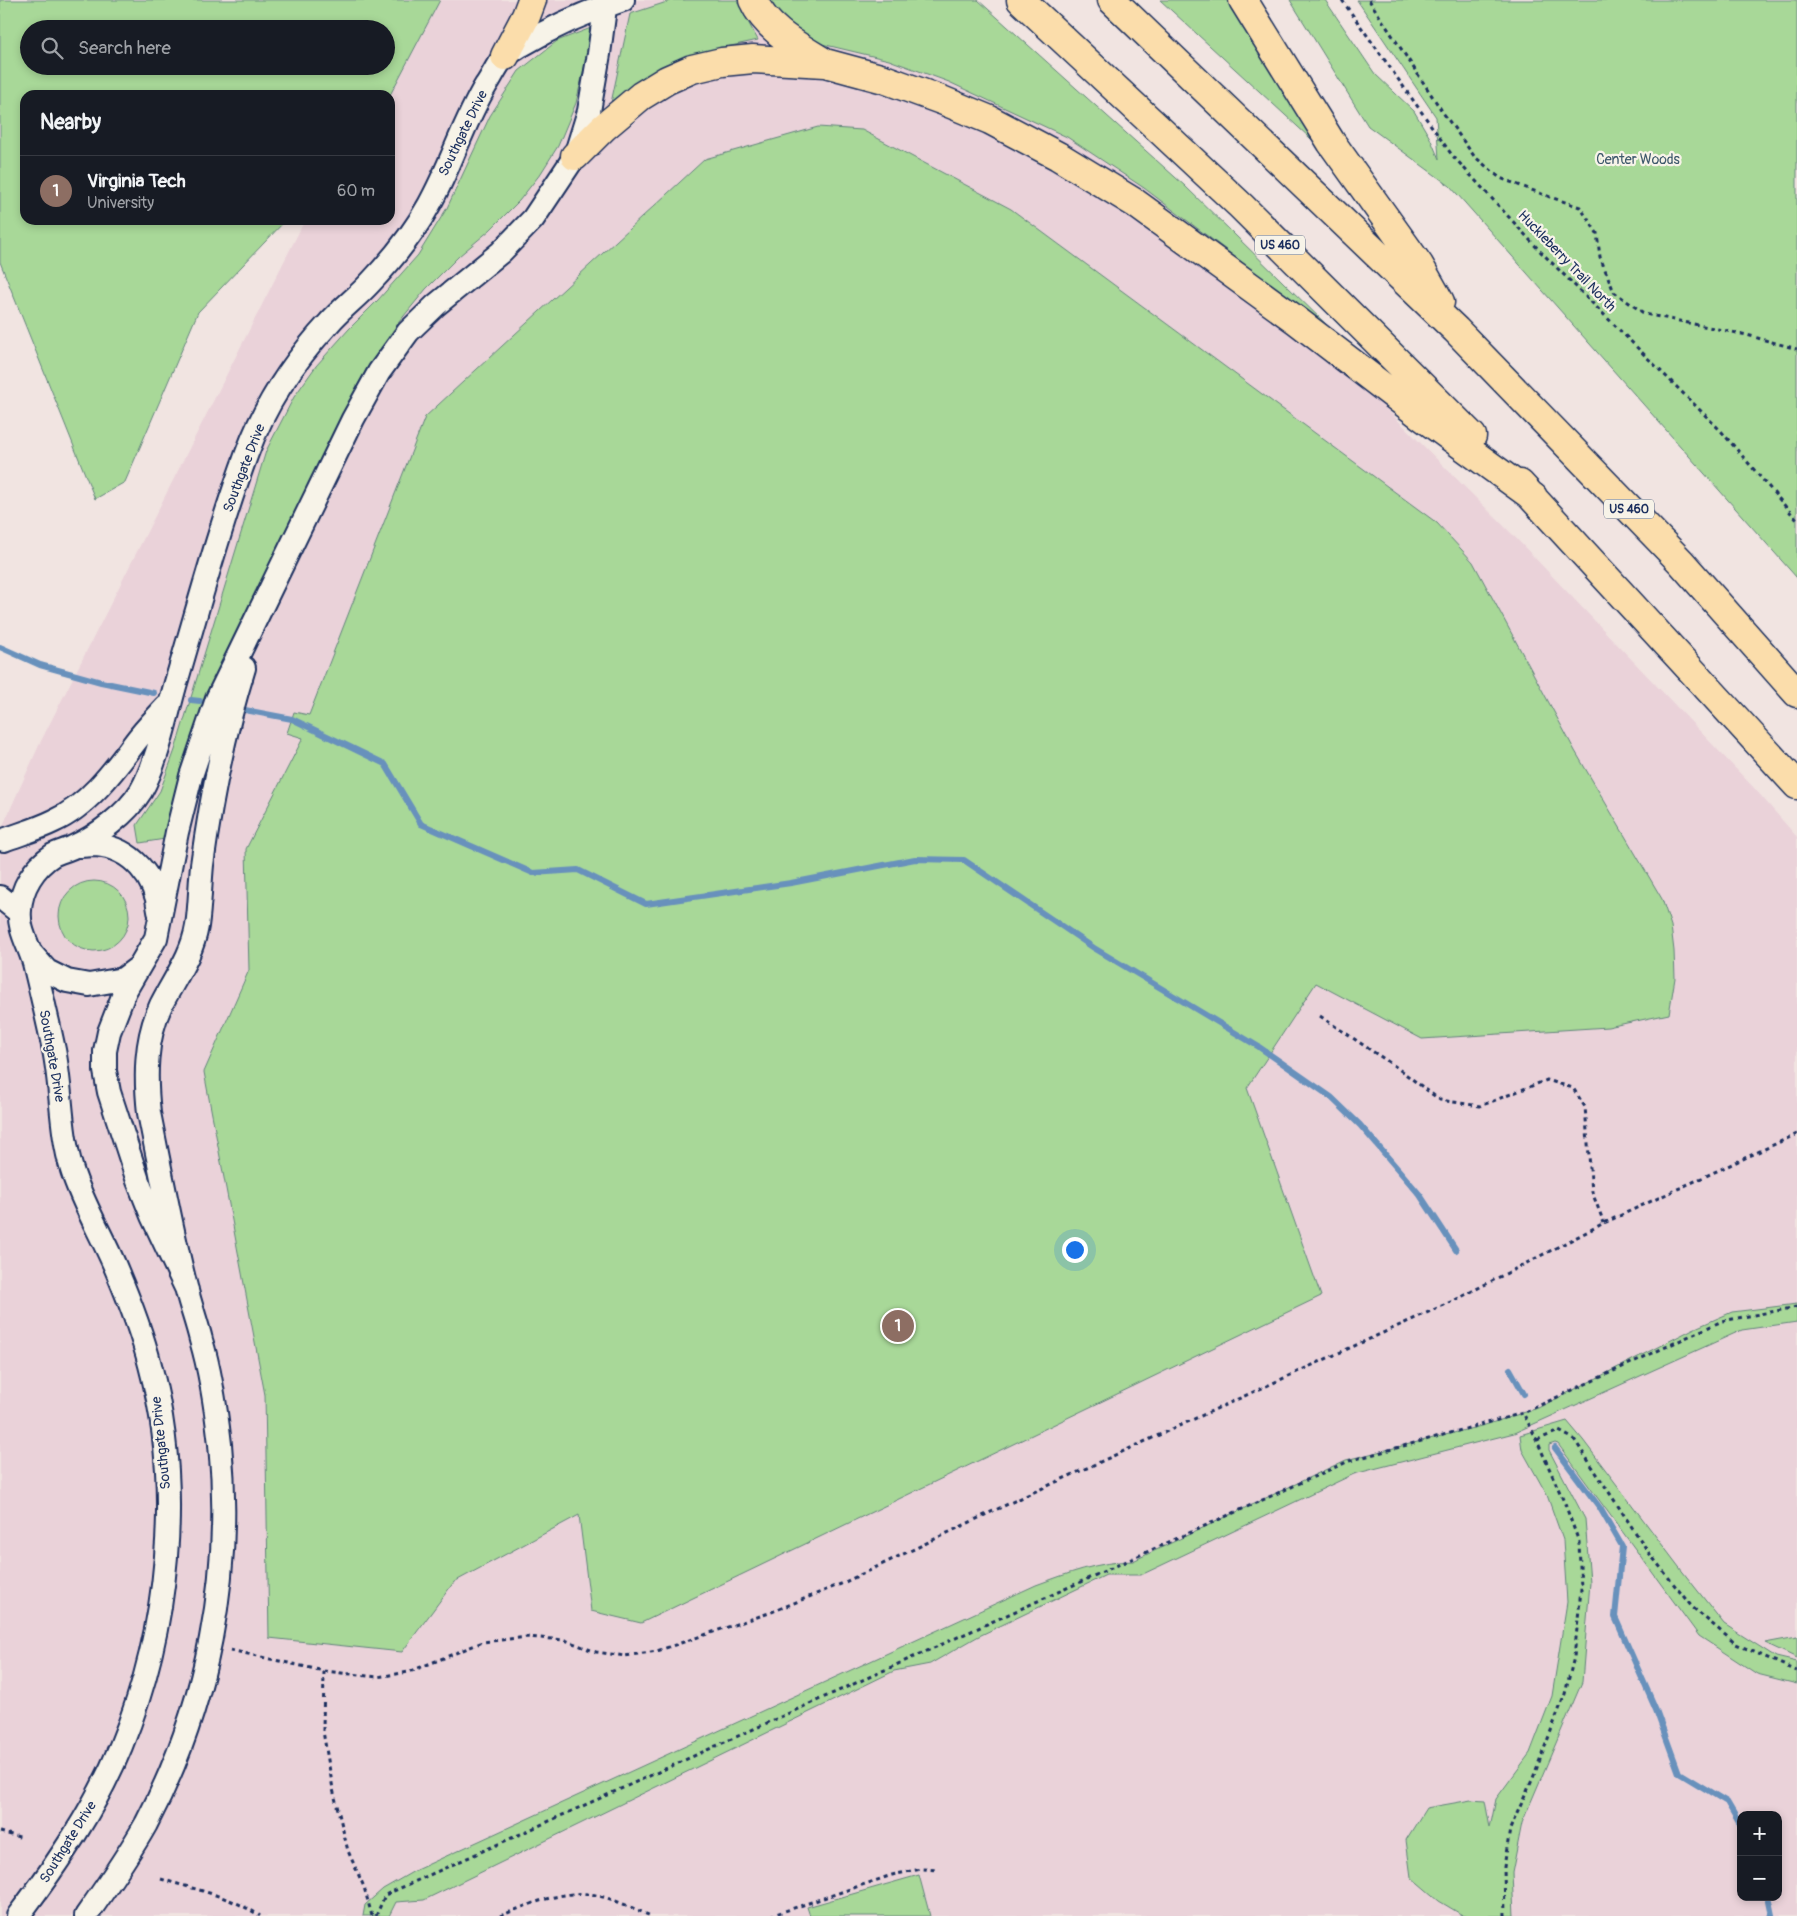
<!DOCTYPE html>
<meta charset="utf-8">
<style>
body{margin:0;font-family:Pangolin,sans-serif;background:#20242c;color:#f1f3f6}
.controls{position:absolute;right:15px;bottom:15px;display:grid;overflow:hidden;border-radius:10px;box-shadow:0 2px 8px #0003}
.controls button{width:45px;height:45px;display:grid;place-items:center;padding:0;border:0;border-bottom:1px solid #363941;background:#171b24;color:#f1f3f6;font:25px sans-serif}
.you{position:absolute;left:1074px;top:1249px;width:18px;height:18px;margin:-12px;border:4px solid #fff;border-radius:50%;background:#1a73e8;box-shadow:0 0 0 8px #1a73e833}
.badge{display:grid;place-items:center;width:32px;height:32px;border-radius:50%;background:#d93025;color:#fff;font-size:16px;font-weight:700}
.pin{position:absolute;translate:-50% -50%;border:2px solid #fff;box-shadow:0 1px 5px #0006}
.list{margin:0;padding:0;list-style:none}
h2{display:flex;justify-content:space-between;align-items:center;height:65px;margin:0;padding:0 20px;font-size:21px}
h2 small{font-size:16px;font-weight:400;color:#9ea1a6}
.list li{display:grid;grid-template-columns:32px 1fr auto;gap:15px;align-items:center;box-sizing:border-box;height:70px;padding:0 20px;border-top:1px solid #363941}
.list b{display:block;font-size:19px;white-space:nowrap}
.list p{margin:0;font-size:16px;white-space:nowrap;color:#9ea1a6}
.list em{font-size:16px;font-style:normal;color:#9ea1a6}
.icon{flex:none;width:28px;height:28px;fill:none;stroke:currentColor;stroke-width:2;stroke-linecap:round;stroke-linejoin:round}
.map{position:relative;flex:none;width:1797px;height:1916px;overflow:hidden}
.search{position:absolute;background:#171b24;box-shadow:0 2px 8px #0003;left:20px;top:20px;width:375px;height:55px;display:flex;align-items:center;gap:12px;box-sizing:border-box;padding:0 18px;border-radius:28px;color:#9ea1a6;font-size:19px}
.panel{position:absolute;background:#171b24;box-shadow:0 2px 8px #0003;left:20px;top:90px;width:375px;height:135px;border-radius:15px}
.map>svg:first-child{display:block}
</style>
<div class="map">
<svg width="1797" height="1916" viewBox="0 0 1797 1916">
<rect width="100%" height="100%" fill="#f1e4e1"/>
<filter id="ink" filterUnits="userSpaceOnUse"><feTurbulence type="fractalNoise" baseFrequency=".02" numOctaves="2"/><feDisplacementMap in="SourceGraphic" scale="10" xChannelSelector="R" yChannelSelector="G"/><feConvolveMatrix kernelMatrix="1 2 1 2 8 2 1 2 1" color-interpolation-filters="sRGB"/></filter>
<g filter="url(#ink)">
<path fill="#ead2d9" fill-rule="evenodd" d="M 417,0 L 966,0 L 1025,49 L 1511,533 L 1755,789 L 1797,837 L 1797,1916 L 0,1916 L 0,832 L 41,741 L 305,220 L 390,220 L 390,95 L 369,95 L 386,66 ZM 1741,1815 L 1778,1815 L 1778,1897 L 1741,1897 Z"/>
<path fill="#a8d898" stroke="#62847b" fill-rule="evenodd" d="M 0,0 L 440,0 L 390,95 L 25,95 L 25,220 L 286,220 L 198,312 L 125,482 L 95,499 L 0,262 ZM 29,29 L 386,29 L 386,66 L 29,66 Z
M 673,0 L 739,0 L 742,11 L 758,40 L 690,55 L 631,87 L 611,103 L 630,14 Z
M 771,0 L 978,0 L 1185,186 L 1333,331 L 1144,188 L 1067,137 L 949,82 L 889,60 L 809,41 L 777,13 Z
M 1160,0 L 1228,0 L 1322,149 Z
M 1290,0 L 1325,0 L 1375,74 L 1414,111 L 1430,138 L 1439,159 L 1436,117 L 1357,0 L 1797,0 L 1797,578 L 1450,186 L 1368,126 Z
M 591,28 L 588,51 L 576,103 L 558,146 L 541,173 L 519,201 L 490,230 L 459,256 L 426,289 L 399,322 L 367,368 L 342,415 L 211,697 L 165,839 L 140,843 L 137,825 L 160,791 L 175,750 L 266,451 L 294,397 L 316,366 L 349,329 L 378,300 L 418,255 L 447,208 L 490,116 L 519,71 L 557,41 Z
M 818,127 L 862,130 L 1011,209 L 1437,523 L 1473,562 L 1575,751 L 1662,899 L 1671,926 L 1674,951 L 1675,978 L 1669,1014 L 1608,1027 L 1422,1039 L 1316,983 L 1247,1088 L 1321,1296 L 641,1623 L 591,1611 L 579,1515 L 454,1582 L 402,1652 L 269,1638 L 265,1395 L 204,1072 L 249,970 L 246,849 L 303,738 L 287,733 L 294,712 L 309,715 L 425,417 L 705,159 Z
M59 916a35 35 0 1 1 70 0a35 35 0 1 1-70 0Z
M 1797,1304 L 1797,1322 L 1742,1330 L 1514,1433 L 1354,1474 L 1141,1575 L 1106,1575 L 977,1637 L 930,1664 L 894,1671 L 424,1900 L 396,1902 L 389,1916 L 363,1916 L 365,1905 L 383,1889 L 416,1870 L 1036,1585 C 1069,1573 1097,1562 1133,1561 L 1346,1460 L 1485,1425 L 1538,1408 L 1693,1329 L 1732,1312 Z
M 1567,1421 L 1583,1440 L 1679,1567 L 1724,1624 L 1776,1657 L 1797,1662 L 1797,1684 L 1757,1674 L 1699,1636 L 1558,1444 L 1555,1443 L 1549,1445 L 1549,1450 L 1585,1519 L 1590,1582 L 1582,1682 L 1522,1823 L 1512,1873 L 1514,1916 L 1464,1916 L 1439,1901 L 1411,1877 L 1406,1840 L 1426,1808 L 1471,1800 L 1485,1801 L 1490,1828 L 1496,1799 L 1530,1753 L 1552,1696 L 1567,1602 L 1563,1540 L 1547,1495 L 1522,1450 L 1520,1435 Z
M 1797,1637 L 1797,1658 L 1765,1643 Z
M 919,1875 L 930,1916 L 810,1916 L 807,1907 Z"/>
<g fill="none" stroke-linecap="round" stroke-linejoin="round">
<path stroke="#6891bc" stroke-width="6" d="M 0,647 L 40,665 L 101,682 L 154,693
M 191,700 L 200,701
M 245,710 L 292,719 L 385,764 L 421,824 L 533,873 L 578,870 L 646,904 L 791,883 L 915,859 L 964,860 L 1094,948 L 1259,1047 L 1331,1097 L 1360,1125 L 1420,1195 L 1456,1250
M 1510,1369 L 1524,1394
M 1555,1448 L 1600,1508 L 1622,1546 L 1615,1617 L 1656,1710 L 1679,1773 L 1727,1802 L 1741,1826
M 1768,1897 L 1772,1916"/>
<g stroke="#1b2f5e" stroke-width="26">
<path id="secondary" d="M 4,840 C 20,834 38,829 54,821 C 86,807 113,772 133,745 C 143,731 155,719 166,707
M 76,846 C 83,846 90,845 96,845 C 132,848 156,878 159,911
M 0,897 L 19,912
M 32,954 L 47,971 L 67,981 L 89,985 L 123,979 L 139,967
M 187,1290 L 152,1216 L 138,1181 L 109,1092 L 105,1071 L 105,1051 L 109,1032 L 125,991 L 156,938 L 177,832 L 191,776 L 217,699 L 353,419 L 379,372 L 408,332 L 436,305 L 501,252 L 533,219 L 575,156 L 589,111 L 599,54 L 606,0
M 18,1916 C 58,1863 96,1807 121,1746 C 169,1629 183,1488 150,1365 C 142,1333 130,1302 117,1271 C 103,1237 83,1205 72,1170 C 60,1131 62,1089 54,1050 C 48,1021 41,992 34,963 C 29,945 18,930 20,910 C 21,888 34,867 53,855 C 59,852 67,850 73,847 C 97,836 127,814 141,791 C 157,763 166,718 175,686 C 198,608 219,529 247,453 C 265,404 294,361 329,323 C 341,309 356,298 369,284 C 391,261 413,234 429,205 C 451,166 463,123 486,85 C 492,77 497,64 504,57 C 506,55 520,46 522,45 C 554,26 589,11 623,0
M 86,1916 C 107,1886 128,1856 146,1824 C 207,1708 233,1574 220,1444 C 216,1409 211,1373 201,1340 C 197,1323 191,1307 187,1291 C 172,1233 161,1172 149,1113 C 145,1077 145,1039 161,1005 C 174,979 192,956 197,926 C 200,906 200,885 202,865 C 211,799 224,732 244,668"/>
</g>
<g stroke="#1b2f5e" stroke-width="31">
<path id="motorway" d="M 753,0 C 766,29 796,45 822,61
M 1021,0 L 1241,206 L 1472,436
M 1112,0 L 1456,330 L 1681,562 L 1797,693
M 1243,0 L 1331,142 L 1419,265 L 1440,302
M 505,56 L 526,16 L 532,0
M 575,156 L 603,128 L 641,96 L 667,80 L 692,69 L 722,62 L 753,59 L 825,63 L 884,79 L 944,101 L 990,120 L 1058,156 L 1135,203 L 1296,320 L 1420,415 L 1533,497
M 1520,484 L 1797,785"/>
</g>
<path stroke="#1b2f5e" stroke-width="3" stroke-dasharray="4 4" stroke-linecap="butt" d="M 1342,0 L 1452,155 L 1540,251 L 1721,431 L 1797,520
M 1369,0 L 1444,114 L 1474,156 L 1500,178 L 1550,197 L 1580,207 L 1597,233 L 1600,257 L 1614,292 L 1645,314 L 1747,335 L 1797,349
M 1320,1016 L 1396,1067 L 1440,1100 L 1480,1106 L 1547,1080 L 1573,1088 L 1585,1107 L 1592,1192 L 1604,1223
M 1537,1440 L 1559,1431 L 1574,1439 L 1649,1553 L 1692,1607 L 1736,1644 L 1797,1671
M 230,1650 L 324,1671 L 377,1677 L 409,1672 L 483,1642 L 527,1637 L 565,1640 L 596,1652 L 625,1656 L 657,1651 L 769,1613 L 841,1584 L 1010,1503 L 1455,1300 L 1604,1223 L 1797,1134
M 324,1671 L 323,1731 L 333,1789 L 348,1851 L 364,1887 L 372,1916
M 0,1832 L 23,1838
M 161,1879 C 193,1889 231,1896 260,1916
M 376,1916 L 385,1895 L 1349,1461 L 1523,1413 L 1722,1321 L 1797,1307
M 500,1916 C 527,1905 560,1891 589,1894 C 611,1897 632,1908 651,1916
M 770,1916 L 892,1875 L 921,1869 L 938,1870
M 1505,1916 L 1504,1867 L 1510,1829 L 1533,1778 L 1565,1694 L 1574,1657 L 1581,1590 L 1579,1542 L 1565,1504 L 1534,1434 L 1523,1413"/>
<use href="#secondary" stroke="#f7f3e8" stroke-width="22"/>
<use href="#motorway" stroke="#fbddab" stroke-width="28"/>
</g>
</g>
<g text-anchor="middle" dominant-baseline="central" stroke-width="4.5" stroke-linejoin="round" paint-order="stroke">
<g fill="#f7f3e8" stroke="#5d6a87" stroke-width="1">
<rect x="1255" y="235.5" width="50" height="19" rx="4"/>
<rect x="1604" y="499.5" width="50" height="19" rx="4"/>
</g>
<g font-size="12" font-weight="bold" fill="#1b2f5e">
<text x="1280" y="245">US 460</text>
<text x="1629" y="509">US 460</text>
</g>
<g font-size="14" fill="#1b2f5e" stroke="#f7f3e8">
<text transform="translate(463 133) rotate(-64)">Southgate Drive</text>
<text transform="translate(1567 261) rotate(46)">Huckleberry Trail North</text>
<text transform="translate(244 468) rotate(-69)">Southgate Drive</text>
<text transform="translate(52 1056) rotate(80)">Southgate Drive</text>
<text transform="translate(161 1443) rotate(-96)">Southgate Drive</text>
<text transform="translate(68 1842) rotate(-58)">Southgate Drive</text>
</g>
<g font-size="14" fill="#3e596c" stroke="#f7f3e8">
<text x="1638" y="159">Center Woods</text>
</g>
</g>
</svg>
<div class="controls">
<button>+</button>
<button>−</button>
</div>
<div class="you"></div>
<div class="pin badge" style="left:898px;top:1326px;background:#8d6e63">1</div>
<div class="search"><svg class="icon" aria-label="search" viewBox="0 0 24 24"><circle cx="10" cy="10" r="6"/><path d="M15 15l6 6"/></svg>Search here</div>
<section class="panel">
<h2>Nearby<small></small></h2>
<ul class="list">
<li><span class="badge" style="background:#8d6e63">1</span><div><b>Virginia Tech</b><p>University</p></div><em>60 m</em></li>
</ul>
</section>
</div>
